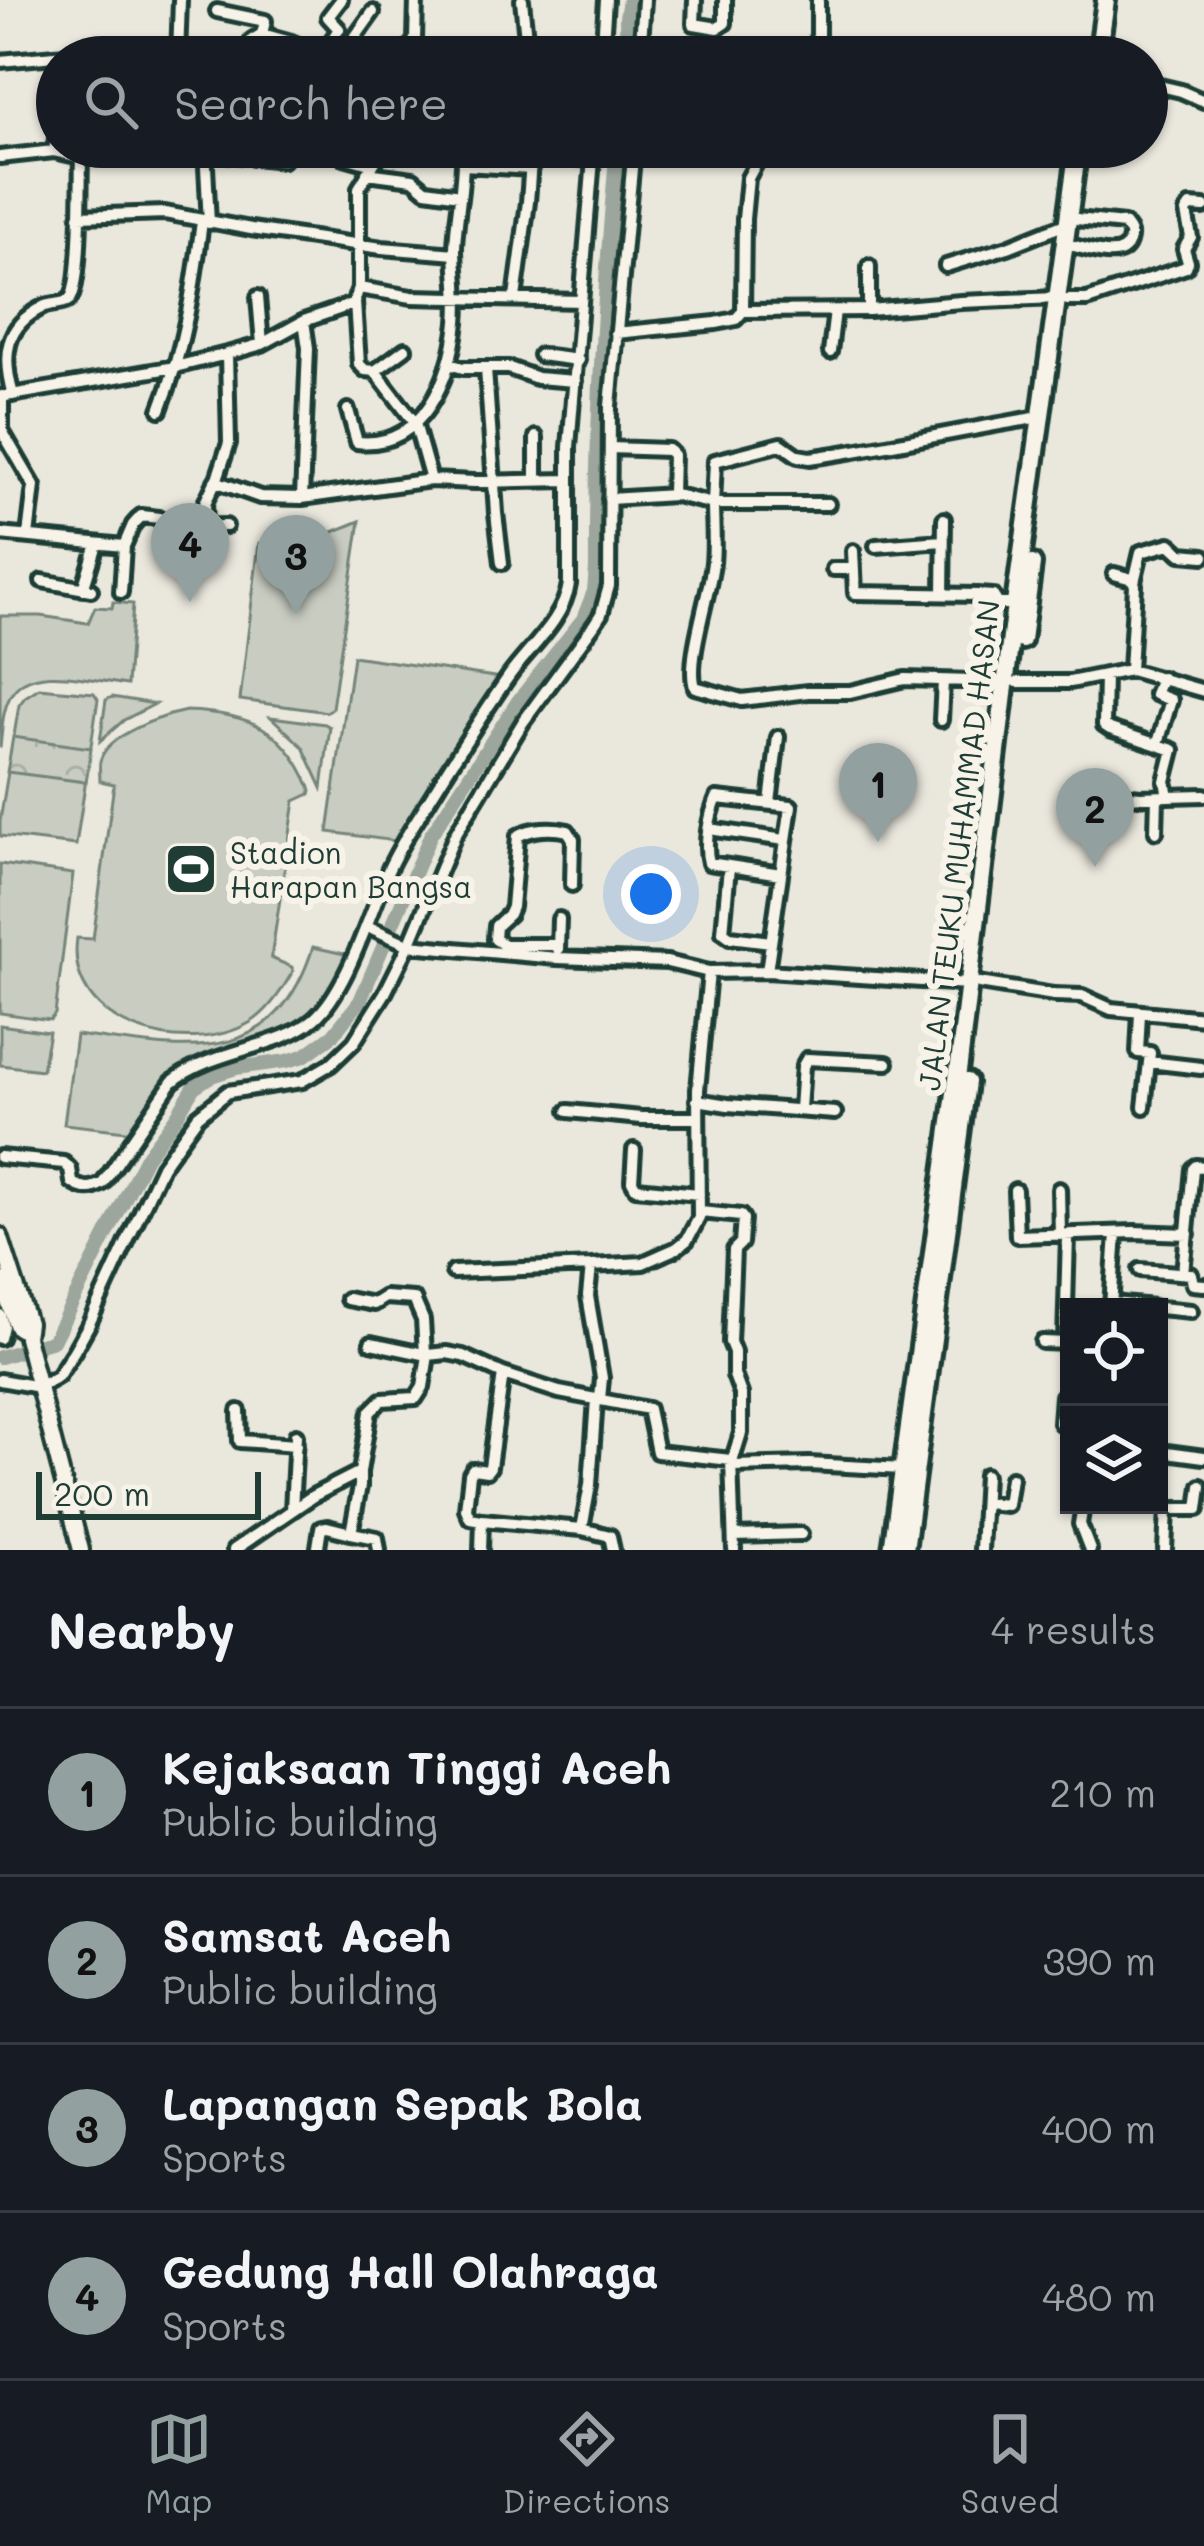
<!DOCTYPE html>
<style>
body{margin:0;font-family:Mali,sans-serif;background:#242831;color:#f1f3f6}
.controls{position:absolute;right:36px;bottom:36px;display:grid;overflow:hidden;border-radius:0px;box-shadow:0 3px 9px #0004}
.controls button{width:108px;height:108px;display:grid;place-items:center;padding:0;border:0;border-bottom:3px solid #363941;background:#171b24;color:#f1f3f6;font:60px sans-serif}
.scale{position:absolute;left:36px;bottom:30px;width:225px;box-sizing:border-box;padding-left:12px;border:6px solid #1f3d34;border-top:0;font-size:33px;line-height:42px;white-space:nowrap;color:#1f3d34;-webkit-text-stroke:9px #f7f3e8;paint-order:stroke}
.you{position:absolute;left:651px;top:894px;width:42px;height:42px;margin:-30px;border:9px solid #fff;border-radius:50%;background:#1a73e8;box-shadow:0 0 0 18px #1a73e833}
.badge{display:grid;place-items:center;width:78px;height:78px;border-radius:50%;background:#92a19f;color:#111;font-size:39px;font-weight:700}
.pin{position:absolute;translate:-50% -99px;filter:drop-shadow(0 3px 6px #0008)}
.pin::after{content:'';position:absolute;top:63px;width:42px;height:36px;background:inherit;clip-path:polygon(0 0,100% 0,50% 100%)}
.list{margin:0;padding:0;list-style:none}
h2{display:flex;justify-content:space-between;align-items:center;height:156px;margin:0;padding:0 48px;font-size:51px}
h2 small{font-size:39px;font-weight:400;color:#9ea1a6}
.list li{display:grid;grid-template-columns:78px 1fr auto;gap:36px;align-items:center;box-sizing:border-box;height:168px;padding:0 48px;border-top:3px solid #363941}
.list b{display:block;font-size:45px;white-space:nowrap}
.list p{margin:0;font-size:39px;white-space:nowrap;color:#9ea1a6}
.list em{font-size:39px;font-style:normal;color:#9ea1a6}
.icon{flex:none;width:66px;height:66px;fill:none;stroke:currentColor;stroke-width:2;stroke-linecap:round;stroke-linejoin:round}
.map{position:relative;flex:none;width:1204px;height:1550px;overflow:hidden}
.search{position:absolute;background:#171b24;box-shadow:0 3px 9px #0004;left:36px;right:36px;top:36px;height:132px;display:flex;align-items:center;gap:30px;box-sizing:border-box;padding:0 42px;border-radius:66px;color:#9ea1a6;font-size:45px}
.sheet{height:828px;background:#171b24}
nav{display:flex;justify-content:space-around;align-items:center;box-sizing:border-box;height:168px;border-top:3px solid #363941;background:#171b24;font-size:33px;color:#9ea1a6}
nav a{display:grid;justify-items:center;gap:6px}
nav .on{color:#92a19f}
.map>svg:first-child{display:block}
</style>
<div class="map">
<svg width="1204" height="1550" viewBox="0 0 1204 1550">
<defs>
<pattern id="park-crowns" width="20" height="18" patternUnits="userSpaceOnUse" patternTransform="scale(3)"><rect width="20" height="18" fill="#c8ccc1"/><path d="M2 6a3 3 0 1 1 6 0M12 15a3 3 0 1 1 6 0" fill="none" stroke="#abb0a6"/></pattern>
</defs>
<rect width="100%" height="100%" fill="#eae8dd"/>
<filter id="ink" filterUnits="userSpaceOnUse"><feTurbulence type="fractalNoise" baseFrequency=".00833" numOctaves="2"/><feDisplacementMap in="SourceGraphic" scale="24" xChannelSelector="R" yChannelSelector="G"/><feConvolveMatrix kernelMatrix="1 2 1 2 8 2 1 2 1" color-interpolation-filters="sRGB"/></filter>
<g filter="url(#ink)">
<path fill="#c8ccc1" stroke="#74847a" stroke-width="3" d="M 360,521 L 332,708 L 327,712 L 240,700 L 259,543 L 323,536 Z
M 113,602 L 133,604 L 127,685 C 94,681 26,659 9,699 C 2,713 2,732 0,748 L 0,616 L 41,616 L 88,623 L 95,607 L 112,608 Z
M 353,656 L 501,678 L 395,841 L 328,832 Z
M 39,688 L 94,693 L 98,699 L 76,845 L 0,836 L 0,821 L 19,705 L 25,697 Z
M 112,697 L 155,704 L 124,720 L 100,741 L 106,700 Z
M 186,711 C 249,713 286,728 311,790 L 310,794 L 295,801 L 271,958 L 292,967 L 293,971 C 283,989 269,1011 251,1022 C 187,1060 64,1027 77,938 L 93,939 L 114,784 L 100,781 C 100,780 99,762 100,761 C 107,734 162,716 186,711 Z
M 271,717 L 325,724 L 330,727 L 322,788 L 303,747 Z
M 0,864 L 73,874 L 55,1014 L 50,1020 L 0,1013 Z
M 313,947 L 349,955 C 340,974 331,996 316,1012 C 292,1038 221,1046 186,1065 C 168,1076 147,1113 134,1132 L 64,1124 L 76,1035 C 181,1048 273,1074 313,947 Z
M 0,1025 L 49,1032 L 42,1070 L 0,1065 Z"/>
<path fill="url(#park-crowns)" stroke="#74847a" stroke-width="3" d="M 13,737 L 91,748 L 86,782 L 7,772 Z"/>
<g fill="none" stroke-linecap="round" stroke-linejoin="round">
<path stroke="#9ca69c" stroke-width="14" d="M 627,57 L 626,17 L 629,0
M 0,1357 L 53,1341 L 146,1157 L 176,1117 L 194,1087 L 211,1076 L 236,1068 L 287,1061 L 304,1056 L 333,1035 L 360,1001 L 430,836 L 518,701 L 583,619 L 594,591 L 596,568 C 595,427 604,287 617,147"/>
<g stroke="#1f3d34" stroke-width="20">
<path id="minor" d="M 522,0 L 528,57
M 695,0 L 694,24 L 718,28 L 725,23 L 725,0
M 217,11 L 265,21 L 262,34
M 640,49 L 692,53
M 321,56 L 339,29 L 328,17 L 341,0
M 155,57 L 158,52 L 178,54
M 178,57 L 180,0
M 247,57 L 252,40 L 262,34 L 291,42 L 325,57
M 341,57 L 373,12
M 402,57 L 415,40 L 416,0
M 602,57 L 606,0
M 640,57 L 644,0
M 809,57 L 818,36 L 818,0
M 0,61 L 77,54 L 83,57
M 1147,83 L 1181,91 L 1204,101
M 765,147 L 748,178 L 744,219 L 743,311 L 869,310 L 961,302 L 1057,298
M 205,148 L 209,223
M 54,151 L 81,157 L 117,157 L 205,152 L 283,160
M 532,153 L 593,160
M 735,153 L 736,147
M 341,156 L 373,165
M 0,157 L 54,151 L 57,132
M 464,165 L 531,169
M 367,173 L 413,179 L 426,190 L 460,195
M 79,216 L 165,213 L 251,229 L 382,248 L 455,254
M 1074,246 C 1089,249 1122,263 1129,242 C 1132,232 1129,231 1124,224 L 1077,219
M 869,266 L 869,310
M 946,266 L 1008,247 L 1068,223
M 359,288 L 412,297 L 581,301
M 258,297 L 262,344
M 515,298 L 528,202 L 532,147
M 1067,300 L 1087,300 L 1186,267 L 1188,262 L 1184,249 L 1191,237 L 1186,212 L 1190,206 L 1204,207
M 355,302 L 359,364 L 365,370 L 375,371 L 415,423 L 431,480
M 616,333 L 716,323 L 736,319 L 743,311
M 830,352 L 835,311
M 540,355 L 578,360
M 449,364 L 463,368 L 509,368 L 537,378 L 575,381
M 486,369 L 496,513 L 502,563
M 375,371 L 405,349
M 13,395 C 2,357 4,326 43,307 C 50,303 64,305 70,299 C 82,285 80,180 81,157
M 2,396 L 2,431 L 34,486 L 28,536
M 0,397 L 175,367 L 227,354 L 262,344 L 304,321 L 353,304 L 359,288 L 359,188 L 384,147
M 160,410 C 184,350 194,285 202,221
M 348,410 L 357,442 C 424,449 451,377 457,322 C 460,297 455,273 455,248 C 456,215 465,181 463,147
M 610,448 L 668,450 L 673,455 L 672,494 L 713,504 C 713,523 715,543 713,562 C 710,594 686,660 695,687 L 742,700 L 808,692 L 850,692 L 905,679 L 1005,682
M 536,480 L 536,437
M 215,481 L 260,497 L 302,498 L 431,480 L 474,482 L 568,480
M 302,498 L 308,348 L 304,321
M 609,499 L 674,495
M 828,504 L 713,504 L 715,461 L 781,444 L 798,456 L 810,458 C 888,447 964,429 1041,417
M 206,525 L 205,503 L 218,476 L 229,443 L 227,354
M 0,534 L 124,546 L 133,525 L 141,516 L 159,518 L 165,528 L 226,526
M 876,546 L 943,541
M 853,551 L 855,593 L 978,595 L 993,596 L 998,604 L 1015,604
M 833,569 L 853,569
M 1114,574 L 1132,579 L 1135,585 L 1130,670
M 42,581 L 91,590
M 1134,582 L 1141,552 L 1170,544 L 1181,554 L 1204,556
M 83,589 L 97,544
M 121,592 L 124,546
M 943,593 L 944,519
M 1105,675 L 1104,725 L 1110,729 L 1173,750 L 1165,781 L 1168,796 L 1204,795
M 1017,682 L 1070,682 L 1130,670 L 1204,691
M 941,720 L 943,681
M 1158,743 L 1171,700 L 1155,694 L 1162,678
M 1099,792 L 1140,797 L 1168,796
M 770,803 L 778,737
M 709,829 L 785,840
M 1156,832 L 1157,797
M 729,867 L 723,932 L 730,937 L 771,942
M 367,926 L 409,945 L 557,958 L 667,962 L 709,972 L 767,971 L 968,984
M 558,945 L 504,945 L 495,939 L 496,926 L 509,914 L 512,907 L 518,836 C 531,828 553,827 568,831 L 573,839 L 572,885
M 558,949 L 559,919
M 767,971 L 791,806 L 717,798 C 709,816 704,844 709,863 L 781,874
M 979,983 L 1054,995 L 1082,996 L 1111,1009 L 1204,1018
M 1140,1013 L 1138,1052 L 1150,1053 L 1149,1062 L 1201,1068
M 697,1100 L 728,1105 L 835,1113
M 1144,1107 L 1149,1062
M 800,1109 L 803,1066 L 807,1059 L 887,1063
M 568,1111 L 641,1118 L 697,1118
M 634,1150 L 632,1181 L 636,1188 L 699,1194
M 0,1157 L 64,1163 L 70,1169 L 72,1182 C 82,1190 92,1190 103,1183 L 172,1082 C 213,1049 279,1049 314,1019 C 347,991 370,912 388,871 C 399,846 415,823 429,800 C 455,758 481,716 509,676 C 529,648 564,620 569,584 L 569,447 L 594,147
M 1059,1189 L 1060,1235
M 1015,1190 L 1017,1236 L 1134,1232 L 1188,1234
M 700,1212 L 741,1216 L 743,1219 L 741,1243 L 734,1250 L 730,1342 L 734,1352 L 734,1375 L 741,1394 L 741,1433 L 732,1462
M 1140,1270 L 1191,1274 L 1193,1284 L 1204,1285
M 453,1272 L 591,1266
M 1183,1273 L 1193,1169 L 1196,1166 L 1204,1167
M 347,1299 L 374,1304 L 385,1297 L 414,1299 L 423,1320 L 425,1354
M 1112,1303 L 1154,1307
M 1111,1307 L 1116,1233
M 1159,1308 L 1191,1311
M 0,1315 L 3,1326 L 0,1338
M 1042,1342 L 1068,1343
M 371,1343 L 428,1355
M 1065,1343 L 1068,1235
M 0,1380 L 39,1387 L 58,1376 L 74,1351 L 88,1326 L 162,1166 L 198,1116 L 228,1092 L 302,1081 L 331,1064 L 354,1042 L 385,993 L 409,945 L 455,835 L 523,722 L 594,625 L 601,614 L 609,586 L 610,406 L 634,147
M 600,1399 L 602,1378 L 588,1296 L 591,1266 L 643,1263 L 677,1248 L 687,1240 L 699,1218 L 698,1090 L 709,972
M 239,1411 L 240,1441 L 296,1445
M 1060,1423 L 1062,1396 L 1069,1396
M 1167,1452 L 1204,1457
M 733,1466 L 809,1464 L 903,1469
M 360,1472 L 360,1486 L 351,1533 L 377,1538 L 379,1550
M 984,1503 L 1007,1505 L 1011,1478
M 1083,1505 L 1080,1524 L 1090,1550
M 292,1510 L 296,1435
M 482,1520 L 582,1529 L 590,1485 L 596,1399
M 582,1529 L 610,1536 L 613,1550
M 734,1536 L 801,1534
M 234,1550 L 313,1496 L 360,1472 L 370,1412 L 382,1400 L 416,1398 L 423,1387 L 428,1355 L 447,1353 L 463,1356 L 503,1374 L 559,1392 L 648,1409 L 657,1452 L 731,1460 L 734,1550
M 319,1550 L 318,1547 L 321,1528 L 327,1527 L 351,1533
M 481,1550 L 482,1520 L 470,1518 L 466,1509 L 470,1474 L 473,1469 L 487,1471 L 490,1467 L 503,1374
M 981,1550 L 985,1475
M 1165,1550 L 1167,1509 L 1198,1509 L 1201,1486"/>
</g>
<g stroke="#1f3d34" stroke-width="22">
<path id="major" d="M 0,1236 L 28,1323 L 26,1337 L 81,1550
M 0,1279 L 17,1327 L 25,1332"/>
</g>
<g stroke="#1f3d34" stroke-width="26">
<path id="highway" d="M 1098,57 L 1106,0
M 1022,640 L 1032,564
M 892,1550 L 959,1064 L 1015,604 L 1078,147
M 905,1550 L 967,1082"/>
</g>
<use href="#minor" stroke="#f7f3e8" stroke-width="10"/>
<use href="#major" stroke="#f7f3e8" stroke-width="14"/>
<use href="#highway" stroke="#f7f3e8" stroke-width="16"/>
</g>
</g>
<defs>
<g id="stadium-square" transform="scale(2.7)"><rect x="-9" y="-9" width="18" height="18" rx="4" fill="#1f3d34" stroke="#f7f3e8"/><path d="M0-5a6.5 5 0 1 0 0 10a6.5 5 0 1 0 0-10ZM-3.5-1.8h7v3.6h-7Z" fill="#fff"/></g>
</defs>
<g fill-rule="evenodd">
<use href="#stadium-square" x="191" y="869"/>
</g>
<g text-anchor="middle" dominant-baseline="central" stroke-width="12" stroke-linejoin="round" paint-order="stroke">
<g font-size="30" fill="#1f3d34" stroke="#f7f3e8">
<text transform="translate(958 845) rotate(-83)">JALAN TEUKU MUHAMMAD HASAN</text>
</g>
<g font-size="30" fill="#1f3d34" stroke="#f7f3e8" text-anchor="start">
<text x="230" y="852">Stadion<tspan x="230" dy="34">Harapan Bangsa</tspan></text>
</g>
</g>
</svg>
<div class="controls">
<button><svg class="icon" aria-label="locate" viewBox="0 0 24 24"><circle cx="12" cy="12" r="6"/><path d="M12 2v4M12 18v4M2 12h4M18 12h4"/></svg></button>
<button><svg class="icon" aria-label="layers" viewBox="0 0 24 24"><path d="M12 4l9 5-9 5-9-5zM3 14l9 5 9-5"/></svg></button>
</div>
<div class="scale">200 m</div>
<div class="you"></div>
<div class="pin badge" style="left:878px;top:842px">1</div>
<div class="pin badge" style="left:1095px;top:867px">2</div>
<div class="pin badge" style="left:296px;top:614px">3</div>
<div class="pin badge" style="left:190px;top:602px">4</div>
<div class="search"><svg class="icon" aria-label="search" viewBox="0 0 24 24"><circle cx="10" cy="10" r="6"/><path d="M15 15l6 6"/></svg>Search here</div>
</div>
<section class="sheet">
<h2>Nearby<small>4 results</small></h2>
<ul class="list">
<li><span class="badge">1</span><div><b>Kejaksaan Tinggi Aceh</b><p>Public building</p></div><em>210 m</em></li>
<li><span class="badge">2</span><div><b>Samsat Aceh</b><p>Public building</p></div><em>390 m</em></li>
<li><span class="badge">3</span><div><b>Lapangan Sepak Bola</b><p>Sports</p></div><em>400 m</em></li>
<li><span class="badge">4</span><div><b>Gedung Hall Olahraga</b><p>Sports</p></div><em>480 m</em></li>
</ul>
</section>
<nav>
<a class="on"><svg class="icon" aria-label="map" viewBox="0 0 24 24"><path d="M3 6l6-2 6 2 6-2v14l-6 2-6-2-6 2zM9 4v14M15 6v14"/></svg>Map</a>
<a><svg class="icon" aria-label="directions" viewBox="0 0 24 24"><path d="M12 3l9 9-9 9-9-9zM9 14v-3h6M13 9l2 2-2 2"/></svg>Directions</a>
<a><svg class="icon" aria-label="saved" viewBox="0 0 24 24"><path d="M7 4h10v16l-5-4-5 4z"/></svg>Saved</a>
</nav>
